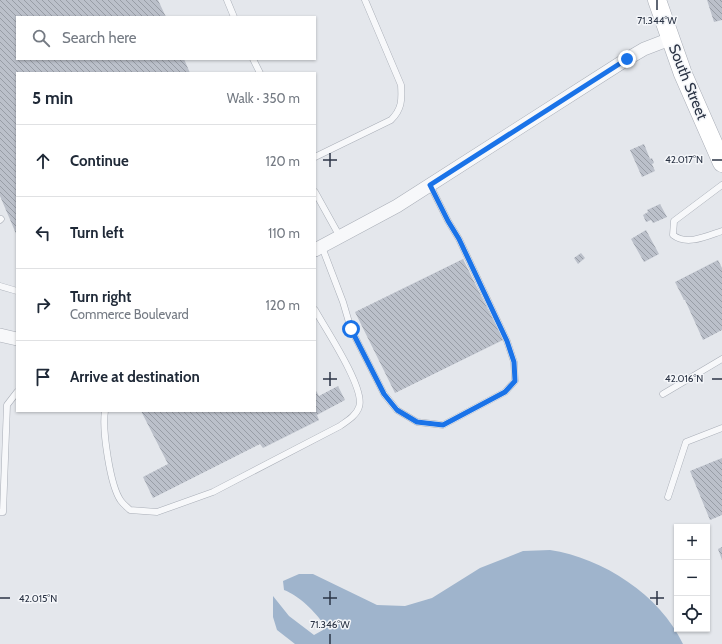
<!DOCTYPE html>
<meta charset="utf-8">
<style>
body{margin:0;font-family:Cabin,sans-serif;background:#f2f2f3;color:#1f2937}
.controls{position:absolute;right:12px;bottom:12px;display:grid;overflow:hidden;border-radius:0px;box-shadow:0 1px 3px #0004}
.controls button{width:36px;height:36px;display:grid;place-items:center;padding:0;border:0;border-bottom:1px solid #e0e1e3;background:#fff;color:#1f2937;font:20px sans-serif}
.stop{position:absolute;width:12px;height:12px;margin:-9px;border:3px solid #1a73e8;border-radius:50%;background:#fff}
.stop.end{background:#1a73e8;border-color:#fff;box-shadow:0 1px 4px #0008}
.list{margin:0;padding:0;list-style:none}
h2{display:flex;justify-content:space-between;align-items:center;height:52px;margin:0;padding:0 16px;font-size:17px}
h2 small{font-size:13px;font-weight:400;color:#747a83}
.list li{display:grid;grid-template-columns:26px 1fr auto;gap:12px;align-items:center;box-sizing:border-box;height:72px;padding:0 16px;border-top:1px solid #e0e1e3}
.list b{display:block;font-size:15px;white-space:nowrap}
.list p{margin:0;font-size:13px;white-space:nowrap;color:#747a83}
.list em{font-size:13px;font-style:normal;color:#747a83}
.icon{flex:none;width:22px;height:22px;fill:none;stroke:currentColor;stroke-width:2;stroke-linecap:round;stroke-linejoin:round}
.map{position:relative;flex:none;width:722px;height:644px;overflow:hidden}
.search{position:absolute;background:#fff;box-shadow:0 1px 3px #0004;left:16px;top:16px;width:300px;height:44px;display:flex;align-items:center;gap:10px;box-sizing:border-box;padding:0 14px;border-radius:0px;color:#747a83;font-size:15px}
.panel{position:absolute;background:#fff;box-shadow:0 1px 3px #0004;left:16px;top:72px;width:300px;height:340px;border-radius:0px}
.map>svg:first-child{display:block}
</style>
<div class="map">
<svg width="722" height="644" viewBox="0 0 722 644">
<defs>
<pattern id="building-back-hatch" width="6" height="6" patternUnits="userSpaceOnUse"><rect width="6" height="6" fill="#bbc0ca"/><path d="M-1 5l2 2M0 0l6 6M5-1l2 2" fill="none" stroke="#989da6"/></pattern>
</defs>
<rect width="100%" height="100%" fill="#e4e7ec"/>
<path fill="#9fb4cc" d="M 550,550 C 603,558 660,595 683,644 L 295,644 L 277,630 L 273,617 L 273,596 L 289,616 L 314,635 L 323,630 L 324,625 C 316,612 298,595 284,590 L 283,581 L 299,574 L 313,574 L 377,605 L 405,606 L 432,598 L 480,568 L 523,551 Z"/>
<path fill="url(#building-back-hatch)" d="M 0,0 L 158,0 L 166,17 L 17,17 L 17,59 L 184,59 L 190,73 L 17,73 L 17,236 L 0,196 Z
M 707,0 L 722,0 L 722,20 L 714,22 Z
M 644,144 L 650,159 L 652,158 L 654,163 L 652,164 L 655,171 L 642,177 L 630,150 Z
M 660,204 L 667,217 L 653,223 L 651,220 L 646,222 L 643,215 L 648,212 L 647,210 Z
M 646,230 L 659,254 L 644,262 L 631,239 Z
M 581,253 L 585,258 L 578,264 L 574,258 Z
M 463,259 L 503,340 L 395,393 L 355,312 Z
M 718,260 L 722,268 L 722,330 L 703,340 L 685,300 L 684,300 L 675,282 Z
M 338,386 L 345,400 L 317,415 L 319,420 L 263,448 L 260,444 L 153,498 L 143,477 L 168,464 L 141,411 L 315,411 L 315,389 L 319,396 Z
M 722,458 L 722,515 L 710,520 L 690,471 Z
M 722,547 L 722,560 L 718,549 Z"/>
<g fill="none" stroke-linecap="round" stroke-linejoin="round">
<g stroke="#a9aeb7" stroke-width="7">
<path id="service" d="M 227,0 L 234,17
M 253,59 L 260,73
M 315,157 L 391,120 C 402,109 402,100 401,85 L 365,0
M 722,185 L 674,221 L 673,235 C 687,246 707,236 722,231
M 315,192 L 340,237
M 0,220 L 1,219
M 322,247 L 343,302 L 351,329 L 384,394 L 397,410 L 417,422 L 443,425 L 505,392 L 515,381 L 514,362 L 507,341 L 459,239 L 448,221 L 430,185
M 0,286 L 17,291
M 663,394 L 722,359
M 105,411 C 102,429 110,486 121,501 C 124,505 127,507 130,510 L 157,512 L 213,492 L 340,426 C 347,421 356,416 359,407 C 366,389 325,328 315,310
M 668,497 L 686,442 L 722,428
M 0,512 L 3,512 L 7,405 L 17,392"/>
</g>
<g stroke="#a9aeb7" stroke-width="14">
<path id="minor" d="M 315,250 L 397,206 L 627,59 L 644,49 L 670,39
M 0,335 L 17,339"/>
</g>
<g stroke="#a9aeb7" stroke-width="19">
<path id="secondary" d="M 657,0 L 683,74 L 722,163"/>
</g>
<use href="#service" stroke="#f7f8fa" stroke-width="6"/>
<use href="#minor" stroke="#f7f8fa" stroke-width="13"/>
<use href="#secondary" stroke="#fff" stroke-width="18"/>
</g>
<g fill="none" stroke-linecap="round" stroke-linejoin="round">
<path stroke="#1a73e8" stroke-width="5" d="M 351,329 L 384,394 L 397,410 L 417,422 L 443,425 L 505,392 L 515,381 L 514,362 L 507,341 L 459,239 L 448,221 L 430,185 L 627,59"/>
</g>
<path fill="none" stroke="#2b3445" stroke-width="1.5" d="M 657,0 L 657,10M 330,153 L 330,167M 323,160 L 337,160M 712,160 L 722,160M 330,372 L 330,386M 323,379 L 337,379M 712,379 L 722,379M 330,591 L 330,605M 657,591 L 657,605M 0,598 L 10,598M 323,598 L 337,598M 650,598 L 664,598M 330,634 L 330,644"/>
<g text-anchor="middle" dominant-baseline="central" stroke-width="3" stroke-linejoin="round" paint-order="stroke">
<g font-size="15" fill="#2b3445" stroke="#f4f6f9">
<text transform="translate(688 82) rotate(68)">South Street</text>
</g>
</g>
<g font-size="10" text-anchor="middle" fill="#2b3445" stroke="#f4f6f9" stroke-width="3" stroke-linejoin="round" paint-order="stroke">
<text x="657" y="24">71.344°W</text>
<text x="684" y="163">42.017°N</text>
<text x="684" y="382">42.016°N</text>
<text x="38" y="602">42.015°N</text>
<text x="330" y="628">71.346°W</text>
</g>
</svg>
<div class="controls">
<button>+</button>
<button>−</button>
<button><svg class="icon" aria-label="locate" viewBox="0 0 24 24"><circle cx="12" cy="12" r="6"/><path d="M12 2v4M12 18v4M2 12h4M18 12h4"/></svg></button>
</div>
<div class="stop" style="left:351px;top:329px"></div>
<div class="stop end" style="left:627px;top:59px"></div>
<div class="search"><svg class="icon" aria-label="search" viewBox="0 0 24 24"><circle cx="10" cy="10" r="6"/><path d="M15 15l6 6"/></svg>Search here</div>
<section class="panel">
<h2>5 min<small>Walk · 350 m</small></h2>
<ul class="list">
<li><svg class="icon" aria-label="ahead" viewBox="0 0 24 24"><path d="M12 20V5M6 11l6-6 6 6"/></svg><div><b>Continue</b></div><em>120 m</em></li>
<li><svg class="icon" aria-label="left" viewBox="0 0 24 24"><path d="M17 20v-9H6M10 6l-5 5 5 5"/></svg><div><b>Turn left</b></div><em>110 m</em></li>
<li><svg class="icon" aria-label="right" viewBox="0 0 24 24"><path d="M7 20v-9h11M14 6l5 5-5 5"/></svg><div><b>Turn right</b><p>Commerce Boulevard</p></div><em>120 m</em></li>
<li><svg class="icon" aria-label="arrive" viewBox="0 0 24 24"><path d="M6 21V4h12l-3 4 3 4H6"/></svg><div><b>Arrive at destination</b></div></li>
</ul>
</section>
</div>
